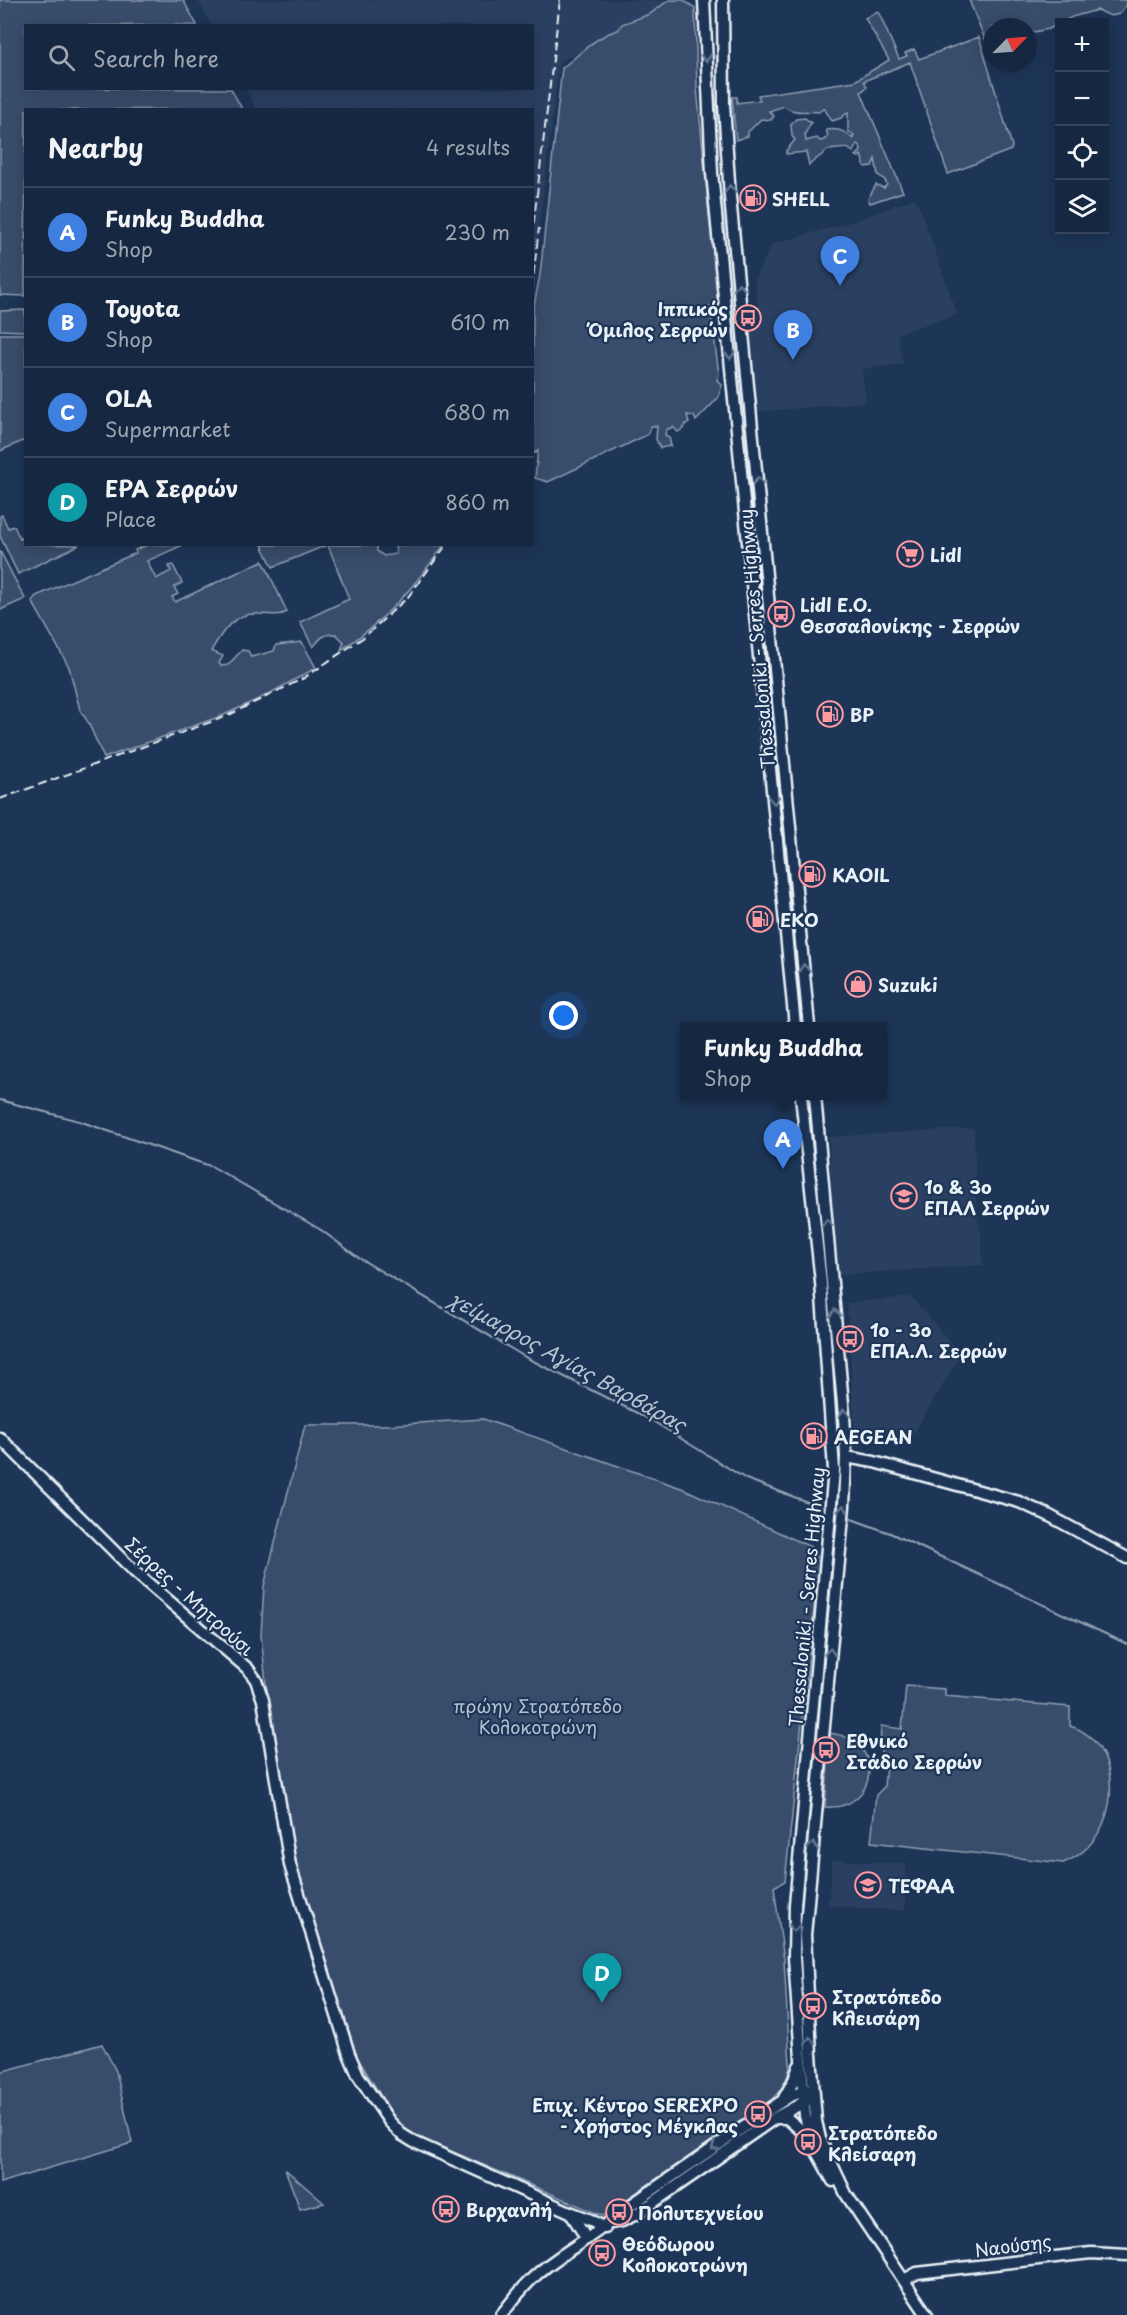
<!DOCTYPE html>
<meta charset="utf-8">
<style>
body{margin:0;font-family:"Playpen Sans",sans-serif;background:#1f3048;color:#f1f3f6}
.controls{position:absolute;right:18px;top:18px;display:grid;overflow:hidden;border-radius:0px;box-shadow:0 3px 15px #0003}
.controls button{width:54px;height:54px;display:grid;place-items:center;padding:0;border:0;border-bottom:2px solid #35445a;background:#162841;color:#f1f3f6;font:30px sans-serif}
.compass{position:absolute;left:983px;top:18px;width:54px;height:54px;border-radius:50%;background:#162841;box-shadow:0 3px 15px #0003;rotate:65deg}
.you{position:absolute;left:564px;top:1016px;width:21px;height:21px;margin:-15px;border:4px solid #fff;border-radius:50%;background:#1a73e8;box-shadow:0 0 0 9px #1a73e833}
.badge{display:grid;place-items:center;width:39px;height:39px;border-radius:50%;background:#d6ab8b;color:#fff;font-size:20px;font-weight:700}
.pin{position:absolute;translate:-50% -50px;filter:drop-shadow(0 2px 3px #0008)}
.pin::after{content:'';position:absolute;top:32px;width:21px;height:18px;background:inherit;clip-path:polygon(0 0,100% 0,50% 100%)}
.popup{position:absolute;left:680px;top:1022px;width:207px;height:78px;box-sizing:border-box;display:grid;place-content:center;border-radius:0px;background:#162841;filter:drop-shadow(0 2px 4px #0005);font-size:20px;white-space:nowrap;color:#9ea6b1}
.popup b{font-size:22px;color:#f1f3f6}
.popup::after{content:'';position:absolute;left:50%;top:100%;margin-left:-12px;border:12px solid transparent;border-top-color:#162841}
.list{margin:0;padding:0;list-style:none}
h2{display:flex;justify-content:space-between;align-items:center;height:78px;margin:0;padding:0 24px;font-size:26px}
h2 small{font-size:20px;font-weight:400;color:#9ea6b1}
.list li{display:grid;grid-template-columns:39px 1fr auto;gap:18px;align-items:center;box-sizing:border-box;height:90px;padding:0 24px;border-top:2px solid #35445a}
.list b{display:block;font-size:22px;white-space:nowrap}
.list p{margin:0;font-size:20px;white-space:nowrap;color:#9ea6b1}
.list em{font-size:20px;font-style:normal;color:#9ea6b1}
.icon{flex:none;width:33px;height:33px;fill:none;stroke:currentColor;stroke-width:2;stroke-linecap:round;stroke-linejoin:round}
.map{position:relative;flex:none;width:1127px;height:2315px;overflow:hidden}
.search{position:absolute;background:#162841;box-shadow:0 3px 15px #0003;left:24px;top:24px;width:510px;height:66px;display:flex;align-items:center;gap:15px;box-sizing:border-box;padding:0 21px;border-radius:0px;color:#9ea6b1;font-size:22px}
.panel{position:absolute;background:#162841;box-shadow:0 3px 15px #0003;left:24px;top:108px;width:510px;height:438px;border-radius:0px}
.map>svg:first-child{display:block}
</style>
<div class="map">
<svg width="1127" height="2315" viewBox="0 0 1127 2315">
<rect width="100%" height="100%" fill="#1d3557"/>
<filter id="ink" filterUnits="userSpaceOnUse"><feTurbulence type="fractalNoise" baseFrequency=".0167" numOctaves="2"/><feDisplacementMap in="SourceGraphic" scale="12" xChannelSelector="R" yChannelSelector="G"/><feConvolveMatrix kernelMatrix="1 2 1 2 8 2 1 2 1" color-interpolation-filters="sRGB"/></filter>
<g filter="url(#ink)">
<path fill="#2a4162" d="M 198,0 L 685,0 L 559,62 L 534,269 L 532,267 L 532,110 L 256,109 L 245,89 L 532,88 L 532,26 L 211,25 Z
M 915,198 L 924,219 L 957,314 L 897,334 L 903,364 L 862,369 L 866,402 L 757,412 L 750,329 L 760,327 L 755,278 L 772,244 L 848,223 Z
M 974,1128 L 976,1213 L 981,1234 L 983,1265 L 836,1275 L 829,1137 Z
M 911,1297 L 961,1354 L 914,1433 L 855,1437 L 847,1303 Z
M 832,1860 L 906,1864 L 905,1911 L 828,1906 Z"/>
<path fill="#374d6c" stroke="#909fb2" stroke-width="1.5" d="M 0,0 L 183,0 L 197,25 L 26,26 L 26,88 L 231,89 L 242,109 L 26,110 L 25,296 L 0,295 Z
M 669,0 L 683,0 L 695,8 L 697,88 L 718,306 L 710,306 L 719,375 L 717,380 L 722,385 L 718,398 L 696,421 L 694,416 L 687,415 L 689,423 L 685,424 L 684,428 L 678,432 L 673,427 L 666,430 L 665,435 L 669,437 L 671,446 L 660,448 L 656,439 L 657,426 L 651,426 L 647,435 L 548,482 L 535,478 L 538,451 L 533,454 L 533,310 L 540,275 L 562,68 C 580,54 596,36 618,30 L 622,24 L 650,14 Z
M 969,0 L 1127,0 L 1127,4 L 1119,14 L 1111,16 L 1097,10 L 1072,17 L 1049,29 L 1028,33 L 1028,27 L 992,27 L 992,41 L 986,42 Z
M 878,11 L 899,59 L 907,56 L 905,53 L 914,49 L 919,59 L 979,37 L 1012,146 L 1011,150 L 948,174 L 910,62 L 864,81 L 867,87 L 861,92 L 903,192 L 870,203 L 868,199 L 876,185 L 884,188 L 887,184 L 884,179 L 878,175 L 875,159 L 872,166 L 865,167 L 861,155 L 859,157 L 856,156 L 861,151 L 860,146 L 857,144 L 853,152 L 847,148 L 828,150 L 809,165 L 806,152 L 786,154 L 786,151 L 795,140 L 792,136 L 791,124 L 796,119 L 805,118 L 811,123 L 805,134 L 806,141 L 817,138 L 820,141 L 824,140 L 828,136 L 826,130 C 837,128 846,131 853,139 L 854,135 L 848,131 L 848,112 L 841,118 L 832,121 L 824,108 L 819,112 C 805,110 796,115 784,106 L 769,111 L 774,116 L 771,120 L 761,119 L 748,132 L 748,136 L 736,140 L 732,97 L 737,97 L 737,103 L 760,100 L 758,95 L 855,81 L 889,60 L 865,18 Z
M 25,310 L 25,331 L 0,330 L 0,311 Z
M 0,334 L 26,334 L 25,440 L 0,451 Z
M 2,515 L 8,528 L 14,526 L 20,539 L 25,537 L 26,544 L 79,545 L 18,574 L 0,536 L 0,516 Z
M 150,544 L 183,545 L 147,561 L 156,579 L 171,571 L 169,566 L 173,565 L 182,583 L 174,587 L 178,594 L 172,597 L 175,602 L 262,561 L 265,565 L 287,612 C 278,617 270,614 260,614 C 234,611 222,632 211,651 L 223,656 L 219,663 L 221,666 L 228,665 L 242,650 L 248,651 L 251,657 L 274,651 L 276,645 L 302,642 L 316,668 L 265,696 L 224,715 L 104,758 L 88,722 L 80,710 L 69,667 L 32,601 L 36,596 L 136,553 L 135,550 Z
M 262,545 L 327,545 L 273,567 Z
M 328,545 L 377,545 L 377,551 L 384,556 L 396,554 L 395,545 L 444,545 C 415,586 384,622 341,650 L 344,642 L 336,634 C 322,634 321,638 313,647 L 300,622 L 349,599 Z
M 0,551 L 25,599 L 0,610 Z
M 483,1419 L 684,1489 L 811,1547 L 819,1562 L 785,1881 L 774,1887 L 784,1960 L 790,2065 C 788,2082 779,2094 766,2104 L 603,2216 L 409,2133 L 392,2114 L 357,2057 L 294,1858 L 266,1683 L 261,1635 L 264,1586 L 305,1425 L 387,1425 Z
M 906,1686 L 945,1689 L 945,1696 L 1070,1707 L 1070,1726 C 1127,1743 1123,1841 1063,1863 L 871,1842 L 876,1795 L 884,1787 L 886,1764 L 880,1749 L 881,1726 L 902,1729 Z
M 830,1733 C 888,1740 877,1812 825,1807 Z
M 102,2044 L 116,2071 L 132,2143 L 0,2183 L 0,2072 Z
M 285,2169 L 324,2203 L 300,2209 Z"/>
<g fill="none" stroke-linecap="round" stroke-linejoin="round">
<path stroke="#95a4b5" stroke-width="2" d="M 0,1100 L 79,1121 L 213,1167 L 321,1230 L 359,1258 L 525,1357 L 651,1420 L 746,1479 L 826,1509
M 846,1517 L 890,1533 L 1127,1644"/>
<g stroke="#e8f1f8" stroke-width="15">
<path id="secondary" d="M 704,0 L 712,173 L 795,1026
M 723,0 L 724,105 L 730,197 L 809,1026
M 801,1096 L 821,1282 L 834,1470 L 795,1905 L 794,1957 L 805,2116 L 813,2145 L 833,2181
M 815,1096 L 844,1415 L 846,1457 L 844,1506 L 805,1935 L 811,2054 L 816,2121 L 820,2139 L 846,2194 L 927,2315
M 0,1438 L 135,1572 L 248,1669 L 256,1680 L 263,1700 L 290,1865 L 349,2054 L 358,2075 L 389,2121 L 401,2134 L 414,2142 L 570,2212 L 587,2239
M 846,1457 L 874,1462 L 1019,1502 L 1048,1515 L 1127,1558
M 784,2098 L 794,2080 L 799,2066
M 775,2118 L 787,2118 L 809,2137
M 570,2212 L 591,2220 L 605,2228
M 612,2223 L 622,2221 L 638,2213 L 775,2118 L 808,2100
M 904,2280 L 917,2273 L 1073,2255 L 1091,2253 L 1127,2255
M 501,2315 C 512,2302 522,2287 535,2276 C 562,2251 596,2237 622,2211 L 773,2107 L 790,2096 L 808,2090"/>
</g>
<use href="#secondary" stroke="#1d3557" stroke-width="10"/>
<path stroke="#e8f1f8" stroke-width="2" stroke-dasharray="9 4.5" stroke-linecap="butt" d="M 532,237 L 560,0
M 532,288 L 539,228
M 0,799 L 227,716 L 304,678 L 364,637 L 408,597 L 447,544"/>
</g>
<defs><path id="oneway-chevron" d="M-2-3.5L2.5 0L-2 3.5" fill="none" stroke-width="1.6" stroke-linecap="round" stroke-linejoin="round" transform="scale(1.5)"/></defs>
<g stroke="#64778f">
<use href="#oneway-chevron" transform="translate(706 58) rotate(88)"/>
<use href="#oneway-chevron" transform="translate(730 189) rotate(-95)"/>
<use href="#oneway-chevron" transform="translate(739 287) rotate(-95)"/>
<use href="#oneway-chevron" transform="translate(730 355) rotate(84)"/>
<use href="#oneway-chevron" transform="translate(758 481) rotate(-95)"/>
<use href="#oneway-chevron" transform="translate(774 800) rotate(85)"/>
<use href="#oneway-chevron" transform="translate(804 968) rotate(-95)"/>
<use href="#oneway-chevron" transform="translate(827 1223) rotate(-95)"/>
<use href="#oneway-chevron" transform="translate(835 1313) rotate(-96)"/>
<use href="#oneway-chevron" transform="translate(844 1413) rotate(-94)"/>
<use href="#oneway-chevron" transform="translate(843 1509) rotate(-85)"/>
<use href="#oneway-chevron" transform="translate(830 1652) rotate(-85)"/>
<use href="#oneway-chevron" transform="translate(813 1846) rotate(-84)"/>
<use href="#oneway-chevron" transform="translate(794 1928) rotate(92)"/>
<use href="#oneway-chevron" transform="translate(810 2041) rotate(-94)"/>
<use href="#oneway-chevron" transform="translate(715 2147) rotate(145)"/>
</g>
</g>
<defs>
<g id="fuel-ring" transform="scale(1.35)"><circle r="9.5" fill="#1d3557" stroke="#ff9aa2" stroke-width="1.5"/><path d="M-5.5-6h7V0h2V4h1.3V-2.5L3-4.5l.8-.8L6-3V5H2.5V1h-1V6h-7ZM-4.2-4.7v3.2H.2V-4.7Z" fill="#ff9aa2"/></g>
<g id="bus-ring" transform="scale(1.35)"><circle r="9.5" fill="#1d3557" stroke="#ff9aa2" stroke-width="1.5"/><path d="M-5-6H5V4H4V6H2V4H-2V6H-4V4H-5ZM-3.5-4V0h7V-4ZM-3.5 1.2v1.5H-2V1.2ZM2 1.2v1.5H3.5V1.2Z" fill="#ff9aa2"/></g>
<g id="supermarket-ring" transform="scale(1.35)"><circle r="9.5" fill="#1d3557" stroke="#ff9aa2" stroke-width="1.5"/><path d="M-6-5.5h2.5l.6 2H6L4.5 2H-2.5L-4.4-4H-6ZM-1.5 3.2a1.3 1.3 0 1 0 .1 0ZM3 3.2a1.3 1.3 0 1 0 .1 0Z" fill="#ff9aa2"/></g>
<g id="shop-ring" transform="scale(1.35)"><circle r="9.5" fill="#1d3557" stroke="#ff9aa2" stroke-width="1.5"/><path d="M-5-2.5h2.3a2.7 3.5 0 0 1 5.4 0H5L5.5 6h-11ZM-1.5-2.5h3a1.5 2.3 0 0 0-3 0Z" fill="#ff9aa2"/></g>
<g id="school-ring" transform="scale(1.35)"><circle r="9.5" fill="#1d3557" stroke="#ff9aa2" stroke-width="1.5"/><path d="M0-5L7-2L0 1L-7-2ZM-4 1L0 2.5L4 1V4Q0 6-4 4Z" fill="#ff9aa2"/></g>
<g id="university-ring" transform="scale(1.35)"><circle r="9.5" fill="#1d3557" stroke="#ff9aa2" stroke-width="1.5"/><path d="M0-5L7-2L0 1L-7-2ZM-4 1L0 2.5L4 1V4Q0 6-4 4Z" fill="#ff9aa2"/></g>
</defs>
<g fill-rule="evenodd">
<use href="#fuel-ring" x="753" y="198"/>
<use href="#bus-ring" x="748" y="318"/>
<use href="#supermarket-ring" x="910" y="554"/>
<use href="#bus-ring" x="781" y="614"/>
<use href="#fuel-ring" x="830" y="714"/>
<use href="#fuel-ring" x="812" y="874"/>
<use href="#fuel-ring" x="760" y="919"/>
<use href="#shop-ring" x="858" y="984"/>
<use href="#school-ring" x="904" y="1196"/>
<use href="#bus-ring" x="850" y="1339"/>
<use href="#fuel-ring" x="814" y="1436"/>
<use href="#bus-ring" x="826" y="1750"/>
<use href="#university-ring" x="868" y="1885"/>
<use href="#bus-ring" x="813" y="2006"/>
<use href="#bus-ring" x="758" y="2114"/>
<use href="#bus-ring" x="808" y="2142"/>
<use href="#bus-ring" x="446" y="2209"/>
<use href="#bus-ring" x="619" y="2212"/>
<use href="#bus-ring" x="602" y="2253"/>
</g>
<g text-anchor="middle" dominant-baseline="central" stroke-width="4.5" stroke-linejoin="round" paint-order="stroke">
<g font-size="18" font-weight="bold" fill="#e8f1f8" stroke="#1d3557" text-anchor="start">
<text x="772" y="198">SHELL</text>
<text x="728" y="308" text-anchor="end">Ιππικός<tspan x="728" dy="21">Όμιλος Σερρών</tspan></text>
<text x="930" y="554">Lidl</text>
<text x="800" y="604">Lidl Ε.Ο.<tspan x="800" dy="21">Θεσσαλονίκης - Σερρών</tspan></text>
<text x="850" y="714">BP</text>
<text x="832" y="874">KAOIL</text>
<text x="780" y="919">EKO</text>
<text x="878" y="984">Suzuki</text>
<text x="924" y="1186">1ο &amp; 3ο<tspan x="924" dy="21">ΕΠΑΛ Σερρών</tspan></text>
<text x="870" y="1329">1ο - 3ο<tspan x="870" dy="21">ΕΠΑ.Λ. Σερρών</tspan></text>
<text x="834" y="1436">AEGEAN</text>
<text x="846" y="1740">Εθνικό<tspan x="846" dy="21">Στάδιο Σερρών</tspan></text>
<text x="888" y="1885">ΤΕΦΑΑ</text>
<text x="832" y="1996">Στρατόπεδο<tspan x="832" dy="21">Κλεισάρη</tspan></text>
<text x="738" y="2104" text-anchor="end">Επιχ. Κέντρο SEREXPO<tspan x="738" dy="21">- Χρήστος Μέγκλας</tspan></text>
<text x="828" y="2132">Στρατόπεδο<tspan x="828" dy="21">Κλείσαρη</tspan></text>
<text x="466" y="2209">Βιρχανλή</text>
<text x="638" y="2212">Πολυτεχνείου</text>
<text x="622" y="2243">Θεόδωρου<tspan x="622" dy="21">Κολοκοτρώνη</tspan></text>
</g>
<g font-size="18" fill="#e8f1f8" stroke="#1d3557">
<text transform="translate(756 639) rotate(-95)">Thessaloniki - Serres Highway</text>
<text transform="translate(190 1596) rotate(42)">Σέρρες - Μητρούσι</text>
<text transform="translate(806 1597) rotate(-85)">Thessaloniki - Serres Highway</text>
<text transform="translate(1013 2245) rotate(-7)">Ναούσης</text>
</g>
<g font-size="18" fill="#b3c0ce" stroke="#1d3557">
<text x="538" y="1705">πρώην Στρατόπεδο<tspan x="538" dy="21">Κολοκοτρώνη</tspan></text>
</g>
<g font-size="20" font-style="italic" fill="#b7c4d1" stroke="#1d3557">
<text transform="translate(568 1361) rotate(29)">χείμαρρος Αγίας Βαρβάρας</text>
</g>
</g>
</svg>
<div class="controls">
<button>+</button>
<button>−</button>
<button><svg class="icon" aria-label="locate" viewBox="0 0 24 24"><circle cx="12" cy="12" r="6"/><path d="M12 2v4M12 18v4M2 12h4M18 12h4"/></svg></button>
<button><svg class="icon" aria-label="layers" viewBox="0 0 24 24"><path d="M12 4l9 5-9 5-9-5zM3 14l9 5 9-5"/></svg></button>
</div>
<svg class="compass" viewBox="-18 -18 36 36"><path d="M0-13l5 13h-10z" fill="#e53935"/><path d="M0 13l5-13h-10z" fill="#9ea6b1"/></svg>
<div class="you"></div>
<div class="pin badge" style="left:783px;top:1169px;background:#3f7fe0">A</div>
<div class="popup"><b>Funky Buddha</b>Shop</div>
<div class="pin badge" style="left:793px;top:360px;background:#3f7fe0">B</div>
<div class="pin badge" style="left:840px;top:286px;background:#3f7fe0">C</div>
<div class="pin badge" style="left:602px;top:2003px;background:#0f9aa8">D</div>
<div class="search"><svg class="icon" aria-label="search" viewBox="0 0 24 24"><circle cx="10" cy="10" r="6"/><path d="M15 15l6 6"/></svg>Search here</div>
<section class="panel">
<h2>Nearby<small>4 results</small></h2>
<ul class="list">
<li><span class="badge" style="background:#3f7fe0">A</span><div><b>Funky Buddha</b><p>Shop</p></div><em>230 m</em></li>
<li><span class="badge" style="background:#3f7fe0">B</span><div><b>Toyota</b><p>Shop</p></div><em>610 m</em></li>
<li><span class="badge" style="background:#3f7fe0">C</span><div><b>OLA</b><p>Supermarket</p></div><em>680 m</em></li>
<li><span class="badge" style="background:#0f9aa8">D</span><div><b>ΕΡΑ Σερρών</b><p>Place</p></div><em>860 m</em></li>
</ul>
</section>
</div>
